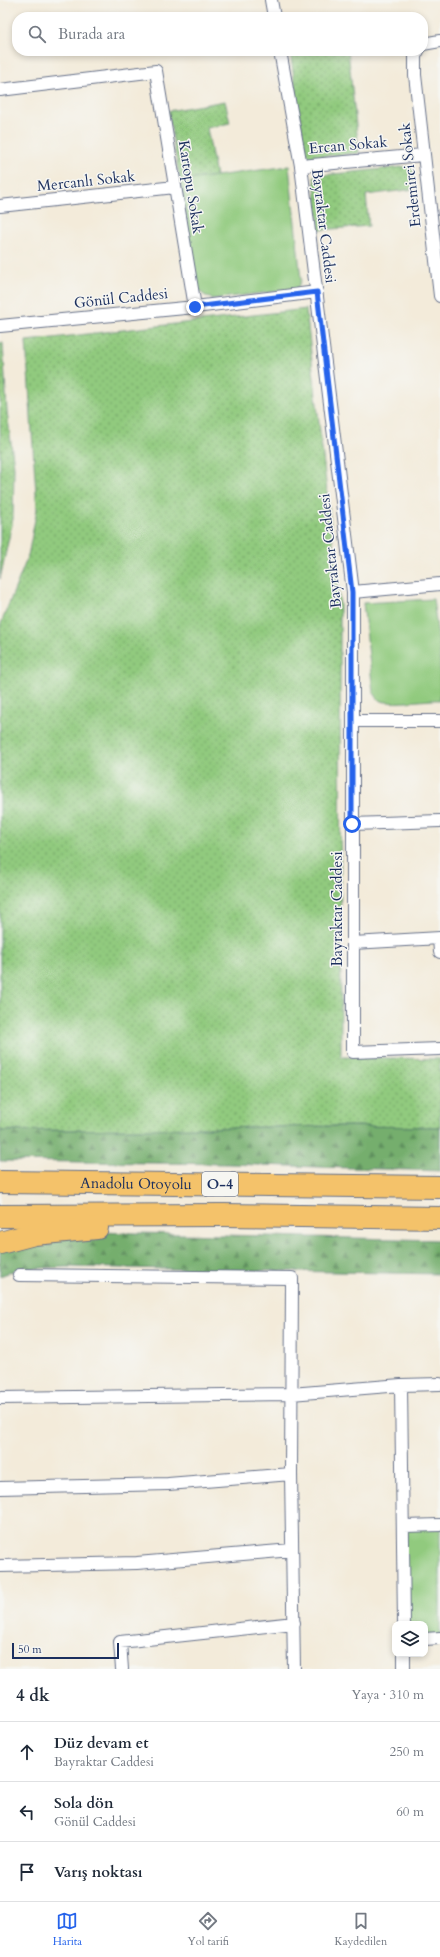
<!DOCTYPE html>
<html lang="tr">
<meta charset="utf-8">
<style>
body{margin:0;font-family:Cardo,serif;background:#f6f6f7;color:#1f2937}
.controls{position:absolute;right:12px;bottom:12px;display:grid;overflow:hidden;border-radius:8px;box-shadow:0 2px 6px #0003}
.controls button{width:36px;height:36px;display:grid;place-items:center;padding:0;border:0;border-bottom:1px solid #e0e1e3;background:#fff;color:#1f2937;font:20px sans-serif}
.scale{position:absolute;left:12px;bottom:10px;width:107px;box-sizing:border-box;padding-left:4px;border:2px solid #1b2f5e;border-top:0;font-size:11px;line-height:14px;white-space:nowrap;color:#1b2f5e;-webkit-text-stroke:3px #f6f6f2;paint-order:stroke}
.stop{position:absolute;width:12px;height:12px;margin:-9px;border:3px solid #2563eb;border-radius:50%;background:#fff}
.stop.end{background:#2563eb;border-color:#fff;box-shadow:0 1px 4px #0008}
.list{margin:0;padding:0;list-style:none}
h2{display:flex;justify-content:space-between;align-items:center;height:52px;margin:0;padding:0 16px;font-size:17px}
h2 small{font-size:13px;font-weight:400;color:#747a83}
.list li{display:grid;grid-template-columns:26px 1fr auto;gap:12px;align-items:center;box-sizing:border-box;height:60px;padding:0 16px;border-top:1px solid #e0e1e3}
.list b{display:block;font-size:15px;white-space:nowrap}
.list p{margin:0;font-size:13px;white-space:nowrap;color:#747a83}
.list em{font-size:13px;font-style:normal;color:#747a83}
.icon{flex:none;width:22px;height:22px;fill:none;stroke:currentColor;stroke-width:2;stroke-linecap:round;stroke-linejoin:round}
.map{position:relative;flex:none;width:440px;height:1669px;overflow:hidden}
.search{position:absolute;background:#fff;box-shadow:0 2px 6px #0003;left:12px;right:12px;top:12px;height:44px;display:flex;align-items:center;gap:10px;box-sizing:border-box;padding:0 14px;border-radius:16px;color:#747a83;font-size:15px}
.sheet{height:232px;background:#fff}
nav{display:flex;justify-content:space-around;align-items:center;box-sizing:border-box;height:56px;border-top:1px solid #e0e1e3;background:#fff;font-size:11px;color:#747a83}
nav a{display:grid;justify-items:center;gap:2px}
nav .on{color:#2563eb}
.map>svg:first-child{display:block}
</style>
<div class="map">
<svg width="440" height="1669" viewBox="0 0 440 1669">
<defs>
<pattern id="grass-dots" width="8" height="8" patternUnits="userSpaceOnUse"><rect width="8" height="8" fill="#91ca7e"/><path d="M2 2h.1M6 6h.1" fill="none" stroke="#76a46a" stroke-width="1.8" stroke-linecap="round"/></pattern>
<pattern id="forest-firs" width="22" height="20" patternUnits="userSpaceOnUse"><rect width="22" height="20" fill="#74ae6d"/><path d="M5 1l3.5 6h-7zM16 11l3.5 6h-7z" fill="#5e8e5d"/></pattern>
</defs>
<rect width="100%" height="100%" fill="#f6f6f2"/>
<filter id="ink" filterUnits="userSpaceOnUse"><feTurbulence type="fractalNoise" baseFrequency=".025" numOctaves="2"/><feDisplacementMap in="SourceGraphic" scale="8" xChannelSelector="R" yChannelSelector="G"/><feConvolveMatrix kernelMatrix="1 2 1 2 8 2 1 2 1" color-interpolation-filters="sRGB"/></filter>
<filter id="wash" filterUnits="userSpaceOnUse"><feTurbulence type="fractalNoise" baseFrequency=".012" numOctaves="4" result="noise"/><feDisplacementMap in="SourceGraphic" scale="16" xChannelSelector="R" yChannelSelector="G"/><feGaussianBlur stdDeviation="0.9" result="paint"/><feColorMatrix in="noise" values="0 0 0 0 0 0 0 0 0 0 0 0 0 0 0 0 0 1.4 0 .05"/><feComposite in="paint" operator="in"/></filter>
<g filter="url(#wash)">
<rect width="100%" height="100%" fill="#f3ebda"/>
<path fill="url(#grass-dots)" stroke="#567c6e" d="M 290,51 L 348,51 L 359,153 L 306,158 Z
M 225,101 L 230,123 L 207,128 L 216,176 L 180,181 L 168,111 Z
M 412,166 L 415,189 L 366,195 L 369,226 L 319,230 L 314,176 Z
M 306,309 L 340,605 L 341,1057 L 440,1059 L 440,1127 L 341,1126 L 0,1131 L 0,626 L 28,556 L 37,509 L 26,341 Z
M 0,343 L 3,343 L 7,411 L 14,467 L 13,519 L 0,579 Z"/>
<path fill="url(#forest-firs)" stroke="#486e66" d="M 341,1126 L 440,1127 L 440,1171 L 229,1164 L 0,1161 L 0,1131 Z
M 93,1232 L 440,1240 L 440,1274 L 67,1267 L 19,1269 L 0,1276 L 0,1249 Z"/>
<path fill="#91ca7e" stroke="#567c6e" d="M 289,166 L 301,280 L 297,289 L 212,299 L 204,295 L 198,290 L 180,181 Z
M 433,599 L 440,651 L 440,700 C 426,699 389,706 379,700 C 377,698 375,694 373,692 L 363,603 Z
M 440,1525 L 440,1638 L 425,1639 L 425,1624 L 404,1624 L 404,1526 Z"/>
</g>
<g filter="url(#ink)">
<g fill="none" stroke-linecap="round" stroke-linejoin="round">
<g stroke="#677189" stroke-width="14">
<path id="minor" d="M 271,0 L 274,17
M 423,44 L 440,41
M 280,51 L 301,166 L 353,592 L 353,1052 L 440,1049
M 418,51 L 415,56 L 415,75 L 440,296
M 0,90 L 156,71 L 195,307
M 301,166 L 423,155
M 0,206 L 175,187
M 0,326 L 195,307 L 317,292
M 353,592 L 440,584
M 353,721 L 440,721
M 353,824 L 440,821
M 439,938 L 440,952
M 353,943 L 440,938
M 19,1275 L 292,1278 L 291,1474 L 294,1669
M 401,1385 L 404,1624
M 0,1398 L 291,1394 L 401,1385 L 440,1384
M 0,1488 L 168,1484 L 291,1474
M 404,1526 L 440,1525
M 0,1566 L 137,1563 L 292,1550
M 425,1639 L 440,1638
M 122,1669 L 120,1642 L 294,1623
M 404,1669 L 404,1654"/>
</g>
<g stroke="#677189" stroke-width="24">
<g id="motorway">
<path id="s1" d="M 0,1182 L 440,1187"/>
<path d="M 0,1216 L 223,1215 L 440,1218"/>
<path d="M 0,1243 L 34,1234 L 97,1228"/>
</g>
</g>
<use href="#minor" stroke="#fff" stroke-width="12"/>
<use href="#motorway" stroke="#f4c26a" stroke-width="22"/>
</g>
</g>
<g fill="none" stroke-linecap="round" stroke-linejoin="round" filter="url(#ink)">
<path stroke="#2563eb" stroke-width="5" d="M 195,307 L 317,292 L 352,592 L 352,824"/>
</g>
<g text-anchor="middle" dominant-baseline="central" stroke-width="3" stroke-linejoin="round" paint-order="stroke">
<rect fill="#f6f6f2" stroke="#5d6b8a" stroke-width="1" x="202" y="1172" width="36" height="24" rx="3"/>
<g font-size="14" font-weight="bold" fill="#1b2f5e">
<text x="220" y="1184">O-4</text>
</g>
<g font-size="15" fill="#1b2f5e" stroke="#f6f6f2">
<text transform="translate(348 145) rotate(-5)">Ercan Sokak</text>
<text transform="translate(410 175) rotate(-96)">Erdemirci Sokak</text>
<text transform="translate(86 181) rotate(-6)">Mercanlı Sokak</text>
<text transform="translate(191 187) rotate(81)">Kartopu Sokak</text>
<text transform="translate(324 226) rotate(83)">Bayraktar Caddesi</text>
<text transform="translate(121 298) rotate(-6)">Gönül Caddesi</text>
<text transform="translate(330 551) rotate(-96)">Bayraktar Caddesi</text>
<text transform="translate(337 909) rotate(-90)">Bayraktar Caddesi</text>
<text stroke="none"><textPath href="#s1" startOffset="136">Anadolu Otoyolu</textPath></text>
</g>
</g>
</svg>
<div class="controls">
<button><svg class="icon" aria-label="layers" viewBox="0 0 24 24"><path d="M12 4l9 5-9 5-9-5zM3 14l9 5 9-5"/></svg></button>
</div>
<div class="scale">50 m</div>
<div class="stop" style="left:352px;top:824px"></div>
<div class="stop end" style="left:195px;top:307px"></div>
<div class="search"><svg class="icon" aria-label="search" viewBox="0 0 24 24"><circle cx="10" cy="10" r="6"/><path d="M15 15l6 6"/></svg>Burada ara</div>
</div>
<section class="sheet">
<h2>4 dk<small>Yaya · 310 m</small></h2>
<ul class="list">
<li><svg class="icon" aria-label="ahead" viewBox="0 0 24 24"><path d="M12 20V5M6 11l6-6 6 6"/></svg><div><b>Düz devam et</b><p>Bayraktar Caddesi</p></div><em>250 m</em></li>
<li><svg class="icon" aria-label="left" viewBox="0 0 24 24"><path d="M17 20v-9H6M10 6l-5 5 5 5"/></svg><div><b>Sola dön</b><p>Gönül Caddesi</p></div><em>60 m</em></li>
<li><svg class="icon" aria-label="arrive" viewBox="0 0 24 24"><path d="M6 21V4h12l-3 4 3 4H6"/></svg><div><b>Varış noktası</b></div></li>
</ul>
</section>
<nav>
<a class="on"><svg class="icon" aria-label="map" viewBox="0 0 24 24"><path d="M3 6l6-2 6 2 6-2v14l-6 2-6-2-6 2zM9 4v14M15 6v14"/></svg>Harita</a>
<a><svg class="icon" aria-label="directions" viewBox="0 0 24 24"><path d="M12 3l9 9-9 9-9-9zM9 14v-3h6M13 9l2 2-2 2"/></svg>Yol tarifi</a>
<a><svg class="icon" aria-label="saved" viewBox="0 0 24 24"><path d="M7 4h10v16l-5-4-5 4z"/></svg>Kaydedilen</a>
</nav>
